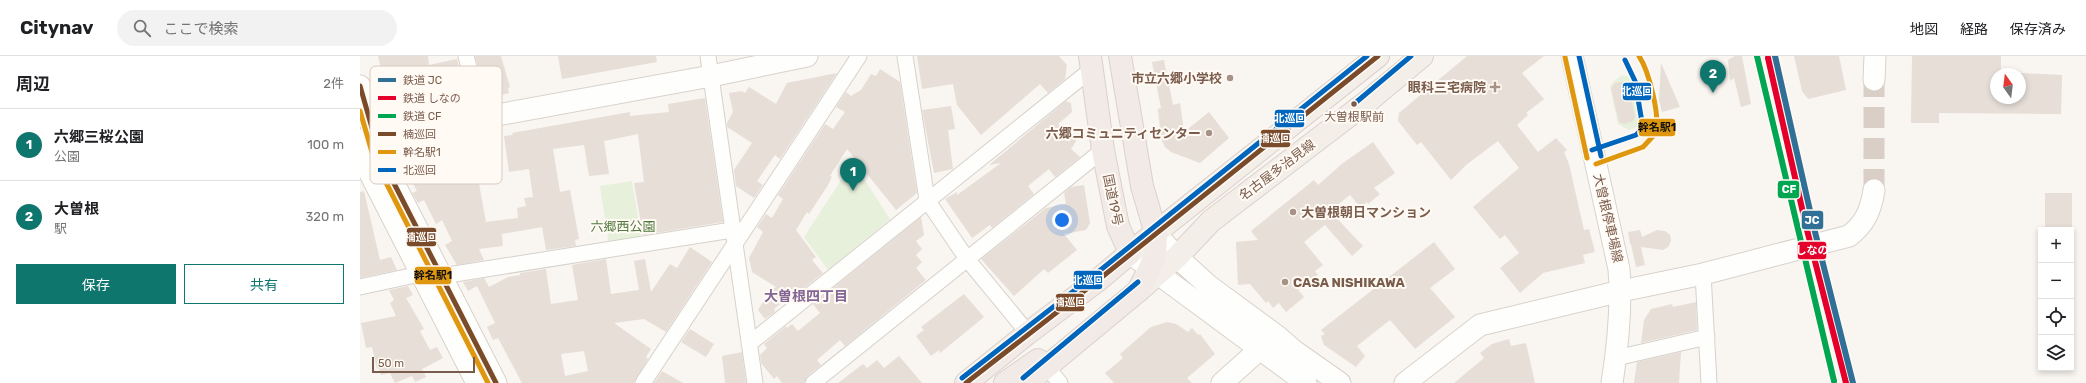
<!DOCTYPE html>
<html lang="ja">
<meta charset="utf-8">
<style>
body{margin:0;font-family:Rubik,"Noto Sans JP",sans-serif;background:#f2f2f2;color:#202124}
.controls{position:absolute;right:12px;bottom:12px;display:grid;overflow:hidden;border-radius:0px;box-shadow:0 2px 6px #0003}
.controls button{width:36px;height:36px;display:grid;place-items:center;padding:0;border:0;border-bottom:1px solid #e0e0e0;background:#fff;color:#202124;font:20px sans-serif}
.compass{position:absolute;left:1630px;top:12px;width:36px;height:36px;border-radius:50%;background:#fff;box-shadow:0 2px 6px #0003;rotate:346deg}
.scale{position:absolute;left:12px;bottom:10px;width:103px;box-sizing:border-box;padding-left:4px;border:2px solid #7a5c4d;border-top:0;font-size:11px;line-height:14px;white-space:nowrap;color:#7a5c4d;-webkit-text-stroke:3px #fffaf3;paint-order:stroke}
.you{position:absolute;left:702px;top:164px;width:14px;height:14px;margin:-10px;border:3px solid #fff;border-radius:50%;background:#1a73e8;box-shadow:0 0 0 6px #1a73e833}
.badge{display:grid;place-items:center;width:26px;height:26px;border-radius:50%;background:#0f766e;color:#fff;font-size:13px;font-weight:700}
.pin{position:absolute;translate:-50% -33px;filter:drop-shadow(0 1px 2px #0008)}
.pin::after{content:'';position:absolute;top:21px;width:14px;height:12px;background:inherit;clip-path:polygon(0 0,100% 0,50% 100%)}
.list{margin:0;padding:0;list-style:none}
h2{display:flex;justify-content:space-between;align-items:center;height:52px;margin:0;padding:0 16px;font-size:17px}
h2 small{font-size:13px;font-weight:400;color:#757577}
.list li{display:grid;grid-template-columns:26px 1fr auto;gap:12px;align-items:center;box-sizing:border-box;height:72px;padding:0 16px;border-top:1px solid #e0e0e0}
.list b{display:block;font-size:15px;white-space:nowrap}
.list p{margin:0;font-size:13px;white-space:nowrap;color:#757577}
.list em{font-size:13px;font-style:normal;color:#757577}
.actions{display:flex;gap:8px;padding:12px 16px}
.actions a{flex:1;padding:9px 0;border:1px solid #0f766e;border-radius:0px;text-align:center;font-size:14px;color:#0f766e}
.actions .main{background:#0f766e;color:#fff}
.icon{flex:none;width:22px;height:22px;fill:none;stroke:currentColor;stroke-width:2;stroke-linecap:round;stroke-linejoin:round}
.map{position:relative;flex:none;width:1726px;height:327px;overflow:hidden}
header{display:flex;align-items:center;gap:24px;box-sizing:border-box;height:56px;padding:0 20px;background:#fff;border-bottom:1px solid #e0e0e0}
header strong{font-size:19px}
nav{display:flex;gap:22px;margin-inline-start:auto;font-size:14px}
.search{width:280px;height:36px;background:#f2f2f2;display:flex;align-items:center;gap:10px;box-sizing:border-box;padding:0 14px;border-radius:22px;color:#757577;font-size:15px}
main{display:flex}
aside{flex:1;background:#fff}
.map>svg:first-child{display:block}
</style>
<header>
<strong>Citynav</strong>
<div class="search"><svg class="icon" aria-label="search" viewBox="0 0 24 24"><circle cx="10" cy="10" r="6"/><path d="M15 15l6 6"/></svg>ここで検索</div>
<nav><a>地図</a><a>経路</a><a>保存済み</a></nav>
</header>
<main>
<aside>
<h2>周辺<small>2件</small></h2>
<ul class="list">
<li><span class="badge">1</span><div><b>六郷三桜公園</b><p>公園</p></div><em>100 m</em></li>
<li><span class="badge">2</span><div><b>大曽根</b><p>駅</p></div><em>320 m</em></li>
</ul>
<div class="actions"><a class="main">保存</a><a>共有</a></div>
</aside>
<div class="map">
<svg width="1726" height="327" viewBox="0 0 1726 327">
<rect width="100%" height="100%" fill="#f9f5f0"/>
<path fill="#e7f0db" d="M 1262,19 L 1267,20 C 1274,25 1284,56 1281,65 C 1279,70 1273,73 1269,74 L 1258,68 L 1250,31 L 1253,26 Z
M 493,106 L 530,163 L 468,214 L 444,181 Z
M 272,125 L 282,185 L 249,190 L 240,130 Z"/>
<path fill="#e6ded7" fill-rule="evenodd" d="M 18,0 L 68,0 L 69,9 L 97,3 L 108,45 L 38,56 L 30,52 Z
M 115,0 L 141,0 L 150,31 L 148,32 L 149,37 L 138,40 L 135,30 L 124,33 Z
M 198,0 L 296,0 L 297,6 L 202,23 Z
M 557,0 L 699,0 L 707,9 L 705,23 L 688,37 L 680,28 L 621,79 L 597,49 L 593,28 L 562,33 Z
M 1107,0 L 1184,0 L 1162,17 L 1184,43 L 1166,57 L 1168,59 L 1157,69 L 1178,96 L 1196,82 L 1207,94 L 1204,96 L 1209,108 L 1224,174 L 1229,173 L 1235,196 L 1223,199 L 1225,207 L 1183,217 L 1160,237 L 1140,212 L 1159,197 L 1145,179 L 1140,183 L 1113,151 L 1159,112 L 1138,85 L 1106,109 L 1091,124 L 1061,86 L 1057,89 L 1038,65 L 1039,57 Z
M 1375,0 L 1382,0 L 1391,48 L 1381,51 L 1374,22 L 1370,25 L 1368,4 Z
M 1434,0 L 1479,0 L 1486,34 L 1448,43 L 1442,35 Z
M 1552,0 L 1641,0 L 1641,18 L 1636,18 L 1636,42 L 1660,42 L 1660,17 L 1702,19 L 1701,58 L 1579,57 L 1579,67 L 1551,67 Z
M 804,4 L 813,49 L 820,47 L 824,76 L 849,56 L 869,82 L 840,107 L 811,96 L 805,91 L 801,83 L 798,53 L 801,52 L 792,6 Z
M 1301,7 L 1320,51 L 1302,56 L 1299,44 Z
M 520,13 L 540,26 L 557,137 L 536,154 L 487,93 L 470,120 L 472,121 L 468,129 L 449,158 L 447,156 L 436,174 L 456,201 L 452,204 L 463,217 L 442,234 L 441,232 L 434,237 L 414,253 L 415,256 L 405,263 L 398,254 L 404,244 L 412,238 L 410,235 L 416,231 L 392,216 L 389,202 L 403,176 L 397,171 L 406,158 L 412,162 L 423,143 L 418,139 L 465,68 L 473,73 L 485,56 L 476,51 L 486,36 L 491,40 L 501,34 L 511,18 L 516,20 Z
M 477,17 L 420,103 L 415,99 L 397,125 L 403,129 L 394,142 L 376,130 L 374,114 L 392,87 L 367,71 L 367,67 L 373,56 L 369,37 L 382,35 L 385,37 L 389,31 L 416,48 L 427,27 Z
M 1262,26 L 1268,28 L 1275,61 L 1273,65 L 1265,68 L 1259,66 L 1251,32 L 1255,27 Z
M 345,42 L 363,166 L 283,179 L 274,127 L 284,126 L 278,78 L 244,85 L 249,118 L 229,120 L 224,89 L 193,93 L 200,136 L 210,134 L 219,183 L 215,184 L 216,190 L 186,194 L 182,171 L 142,178 L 143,190 L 119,193 L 124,204 L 97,209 L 85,189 L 92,185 L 82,164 L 76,168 L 64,144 L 58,147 L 52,137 L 57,135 L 37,98 L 111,84 L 126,166 L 158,162 L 157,152 L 166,150 L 164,142 L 173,141 L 169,113 L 149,116 L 144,80 L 153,79 L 152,77 L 270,56 L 270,60 L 309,56 L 308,48 Z
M 706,45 L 711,47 L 712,56 L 698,68 L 714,78 L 716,85 L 711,93 L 720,101 L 695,121 L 689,113 L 668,130 L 674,138 L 632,172 L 630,169 L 612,182 L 585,143 L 597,136 L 597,139 L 641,107 L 629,109 Z
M 591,50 L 595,73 L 588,74 L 593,113 L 574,117 L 562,54 Z
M 1013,86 L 1035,117 L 1014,132 L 1020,138 L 1008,148 L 1007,146 L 1000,151 L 990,139 L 970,155 L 1003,190 L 992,200 L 965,169 L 944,186 L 963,209 L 955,215 L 958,219 L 938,234 L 944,241 L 926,256 L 919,247 L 913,252 L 908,245 L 906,247 L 890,228 L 878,229 L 876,186 L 898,184 L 891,175 L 954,124 L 958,129 L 983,107 Z
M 724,129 L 730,167 L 726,174 L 704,178 L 717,194 L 688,217 L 684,213 L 654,240 L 621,203 L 686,152 L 706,148 L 704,137 L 711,131 Z
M 4,135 L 20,204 L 31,201 L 37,214 L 0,222 L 0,136 Z
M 1685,137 L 1712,137 L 1712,174 L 1685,174 Z
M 561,161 L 564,179 L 556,185 L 562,193 L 556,199 L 562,206 L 556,212 L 566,224 L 485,290 L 480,284 L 457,304 L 461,309 L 447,320 L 444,327 L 422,327 L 417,320 L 414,323 L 401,307 L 400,299 L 407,292 L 404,288 L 426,270 L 427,272 L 432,268 L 438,275 L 460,257 L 453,248 Z
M 1280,174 L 1282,181 L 1297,174 L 1305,175 L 1310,179 L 1311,185 L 1308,191 L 1303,194 L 1281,191 L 1285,209 L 1276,211 L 1271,188 L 1269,188 L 1270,187 L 1268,176 Z
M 1074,186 L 1095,213 L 1070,232 L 1095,261 L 1055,293 L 1030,264 L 997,290 L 1005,300 L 996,311 L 964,289 L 961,280 L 965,278 L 961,274 Z
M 330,191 L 352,206 L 306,276 L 284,263 L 254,267 L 291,293 L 286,301 L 288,303 L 274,327 L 162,327 L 138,282 L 133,284 L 127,271 L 135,267 L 117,230 L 108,235 L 103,226 L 124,222 L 129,231 L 148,221 L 160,219 L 160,217 L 186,213 L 191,248 L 218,244 L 212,209 L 246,203 L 251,238 L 257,237 L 279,234 L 274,205 L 285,203 L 291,236 L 310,208 L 317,212 ZM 224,295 L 228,315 L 205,320 L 201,298 Z
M 48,230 L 53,239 L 46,242 L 64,273 L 60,275 L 70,294 L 77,291 L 83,302 L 62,313 L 66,321 L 55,326 L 52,320 L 35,327 L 30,317 L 21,319 L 19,312 L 17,313 L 12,291 L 6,292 L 1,267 L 36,260 L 30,247 L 34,244 L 29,234 Z
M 604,238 L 624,261 L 580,297 L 579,294 L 571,300 L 556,280 L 564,274 L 561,271 Z
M 1336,246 L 1337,274 L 1281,287 L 1284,264 L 1291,253 L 1312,248 L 1313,251 Z
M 807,266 L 816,268 L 828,276 L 832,272 L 838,279 L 840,278 L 855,298 L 827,322 L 832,327 L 754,327 L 745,317 L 763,302 L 760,298 L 791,271 Z
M 330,273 L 354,288 L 346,301 L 321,286 Z
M 1149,283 L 1151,290 L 1166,287 L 1175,327 L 1094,327 L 1124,302 L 1120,297 L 1132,288 Z
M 382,296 L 386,327 L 365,327 L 362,300 Z
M 1321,296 L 1319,327 L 1274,327 L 1277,306 Z
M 539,300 L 562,327 L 478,327 L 503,308 L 507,312 L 517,304 L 524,312 Z
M 302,315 L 323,327 L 294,327 Z"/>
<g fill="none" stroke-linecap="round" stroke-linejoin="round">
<path stroke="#d9cfc7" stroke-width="21" stroke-dasharray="21 10" stroke-linecap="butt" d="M 1514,134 L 1514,24"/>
<g stroke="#d7d1cb" stroke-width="17">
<path id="street" d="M 106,0 L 122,61
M 348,0 L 395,327
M 545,0 L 567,144 L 607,203 L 668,277
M 1343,218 L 1349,327
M 82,220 L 372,174
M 0,231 L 60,218
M 389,288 L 732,13
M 1256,302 L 1347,281
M 687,311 L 700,327
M 283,327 L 499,0
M 453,327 L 743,94"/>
</g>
<g stroke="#d9d2cb" stroke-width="23">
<path id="secondary" d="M 1212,0 L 1259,213 C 1262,251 1258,289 1252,327
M 1514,24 L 1515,0
M 0,30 L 20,100 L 136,327
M 0,84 L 351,20 L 447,0
M 0,98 L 117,327
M 796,178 L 817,201 L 849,230 L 917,280 L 933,294 L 980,327
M 770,197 L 946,327
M 862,327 L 900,293
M 1045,327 L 1120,269 L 1261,235 L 1343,218 L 1489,180 C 1505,168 1511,154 1514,134"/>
</g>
<g stroke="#dad1cc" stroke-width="24">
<path id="primary" d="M 770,197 L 1018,0
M 778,235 L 817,201 L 851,165 L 1008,45 L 1062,0"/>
</g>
<g stroke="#dad1cc" stroke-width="24">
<path id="highway" d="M 606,327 L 668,277 L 737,225 L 770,197 L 758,170 L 743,94 L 730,0
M 645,327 L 678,304
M 667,327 L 778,235 L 790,212 L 795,199 L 796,178 L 782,130 L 760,0"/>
</g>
<use href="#street" stroke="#fefefd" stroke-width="15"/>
<use href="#secondary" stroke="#fefefd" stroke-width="21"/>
<use href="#primary" stroke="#f3eee8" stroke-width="22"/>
<use href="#highway" stroke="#f2eae7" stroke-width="22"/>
<g stroke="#fffaf3" stroke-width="8">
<path id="bus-1" d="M 0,30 L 20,100 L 136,327
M 606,327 L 737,225 L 1018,0"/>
</g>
<g stroke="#fffaf3" stroke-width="8">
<path id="bus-2" d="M 1205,1 L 1227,102
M 0,55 L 14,103 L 128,327
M 1236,108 L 1283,91 L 1296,77 C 1300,59 1289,15 1279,0"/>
</g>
<g stroke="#fffaf3" stroke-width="8">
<path id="bus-3" d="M 1219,0 L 1241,100
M 994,48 L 1051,0
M 1232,94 L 1276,79 L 1283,72 L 1275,25 L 1265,4
M 602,322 L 733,220 L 1007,0
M 663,322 L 778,226"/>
</g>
<use href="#bus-1" stroke="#7a4b2a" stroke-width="5"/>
<use href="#bus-2" stroke="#de970f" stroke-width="5"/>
<use href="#bus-3" stroke="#0065bd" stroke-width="5"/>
<g stroke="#fffaf3" stroke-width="9">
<path id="rail-1" d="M 1415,0 L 1453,168 L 1493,327"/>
</g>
<g stroke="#fffaf3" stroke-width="9">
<path id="rail-2" d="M 1408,2 L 1446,170 L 1486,327"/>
</g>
<g stroke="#fffaf3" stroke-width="9">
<path id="rail-3" d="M 1397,0 L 1474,325"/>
</g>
<use href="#rail-1" stroke="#307097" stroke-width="6"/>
<use href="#rail-2" stroke="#e4002b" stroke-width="6"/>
<use href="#rail-3" stroke="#00a651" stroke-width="6"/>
</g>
<g fill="#a69286" stroke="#fffaf3" stroke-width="1.5">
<circle cx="870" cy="22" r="4"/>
<path d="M1133 25h4v4h4v4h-4v4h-4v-4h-4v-4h4z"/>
<circle cx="849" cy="77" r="4"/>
<circle cx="933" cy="156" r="4"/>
<circle cx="925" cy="226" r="4"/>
</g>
<circle fill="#7a5c4d" stroke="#fffaf3" stroke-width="1.5" cx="994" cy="48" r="3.5"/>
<g text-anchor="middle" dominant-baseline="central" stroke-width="4" stroke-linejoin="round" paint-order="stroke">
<g font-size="12" fill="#7a5c4d" stroke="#fffaf3">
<text x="994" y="61">大曽根駅前</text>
</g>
<g font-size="13" font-weight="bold" fill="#7a5c4d" stroke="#fffaf3" text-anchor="end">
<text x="862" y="22">市立六郷小学校</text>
<text x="1126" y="31">眼科三宅病院</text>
<text x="841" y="77">六郷コミュニティセンター</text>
<text x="941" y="156" text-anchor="start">大曽根朝日マンション</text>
<text x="933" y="226" text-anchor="start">CASA NISHIKAWA</text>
</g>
<g font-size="13" fill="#7a5c4d" stroke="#fffaf3">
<text transform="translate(917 114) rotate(-37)">名古屋多治見線</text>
<text transform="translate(753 144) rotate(78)">国道19号</text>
<text transform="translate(1248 162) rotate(77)">大曽根停車場線</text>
</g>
<g font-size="13" fill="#537a41" stroke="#fffaf3">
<text x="263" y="170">六郷西公園</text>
</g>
<g font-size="14" font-weight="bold" fill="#846695" stroke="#fffaf3">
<text x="446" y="240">大曽根四丁目</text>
</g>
</g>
<rect x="10" y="10" width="132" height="118" rx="6" fill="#fffaf3" stroke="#d7cbc1" stroke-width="1"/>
<rect x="18" y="22" width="18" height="4" fill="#307097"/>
<rect x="18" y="40" width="18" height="4" fill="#e4002b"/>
<rect x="18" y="58" width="18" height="4" fill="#00a651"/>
<rect x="18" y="76" width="18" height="4" fill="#7a4b2a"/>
<rect x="18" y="94" width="18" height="4" fill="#de970f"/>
<rect x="18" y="112" width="18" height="4" fill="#0065bd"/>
<g font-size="11" fill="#7a5c4d">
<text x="43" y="28">鉄道 JC</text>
<text x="43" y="46">鉄道 しなの</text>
<text x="43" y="64">鉄道 CF</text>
<text x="43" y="82">楠巡回</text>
<text x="43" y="100">幹名駅1</text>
<text x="43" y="118">北巡回</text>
</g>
<g stroke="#fffaf3" stroke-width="1.5">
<rect x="1262" y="26" width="30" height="19" rx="4" fill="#0065bd"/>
<rect x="914" y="53" width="31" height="19" rx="4" fill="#0065bd"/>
<rect x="1278" y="62" width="38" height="19" rx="4" fill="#de970f"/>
<rect x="900" y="73" width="31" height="19" rx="4" fill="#7a4b2a"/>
<rect x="1417" y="124" width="23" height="19" rx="4" fill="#00a651"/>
<rect x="1441" y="154" width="23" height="20" rx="4" fill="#307097"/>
<rect x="46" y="171" width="31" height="20" rx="4" fill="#7a4b2a"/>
<rect x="1437" y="185" width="30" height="19" rx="4" fill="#e4002b"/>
<rect x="54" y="210" width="38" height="19" rx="4" fill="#de970f"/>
<rect x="713" y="214" width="30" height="20" rx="4" fill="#0065bd"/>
<rect x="695" y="237" width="30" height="19" rx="4" fill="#7a4b2a"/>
</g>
<g font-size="11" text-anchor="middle" font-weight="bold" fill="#fff">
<text x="1277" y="39">北巡回</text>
<text x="930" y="66">北巡回</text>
<text x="915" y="86">楠巡回</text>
<text x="1429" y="137">CF</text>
<text x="1452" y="168">JC</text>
<text x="61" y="185">楠巡回</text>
<text x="1452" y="198">しなの</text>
<text x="728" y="228">北巡回</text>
<text x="710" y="250">楠巡回</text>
</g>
<g font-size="11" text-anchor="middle" font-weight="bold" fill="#111">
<text x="1297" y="75">幹名駅1</text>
<text x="73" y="223">幹名駅1</text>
</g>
</svg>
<div class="controls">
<button>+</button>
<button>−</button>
<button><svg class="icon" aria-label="locate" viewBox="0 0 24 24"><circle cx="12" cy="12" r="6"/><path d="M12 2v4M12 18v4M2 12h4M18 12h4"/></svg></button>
<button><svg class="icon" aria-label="layers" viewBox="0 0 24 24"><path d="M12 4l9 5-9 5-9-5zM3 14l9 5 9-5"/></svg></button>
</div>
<svg class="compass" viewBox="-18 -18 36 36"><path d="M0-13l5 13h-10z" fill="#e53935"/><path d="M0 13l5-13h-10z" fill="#757577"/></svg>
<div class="scale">50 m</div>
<div class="you"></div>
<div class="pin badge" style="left:493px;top:135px">1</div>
<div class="pin badge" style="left:1353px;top:37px">2</div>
</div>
</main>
